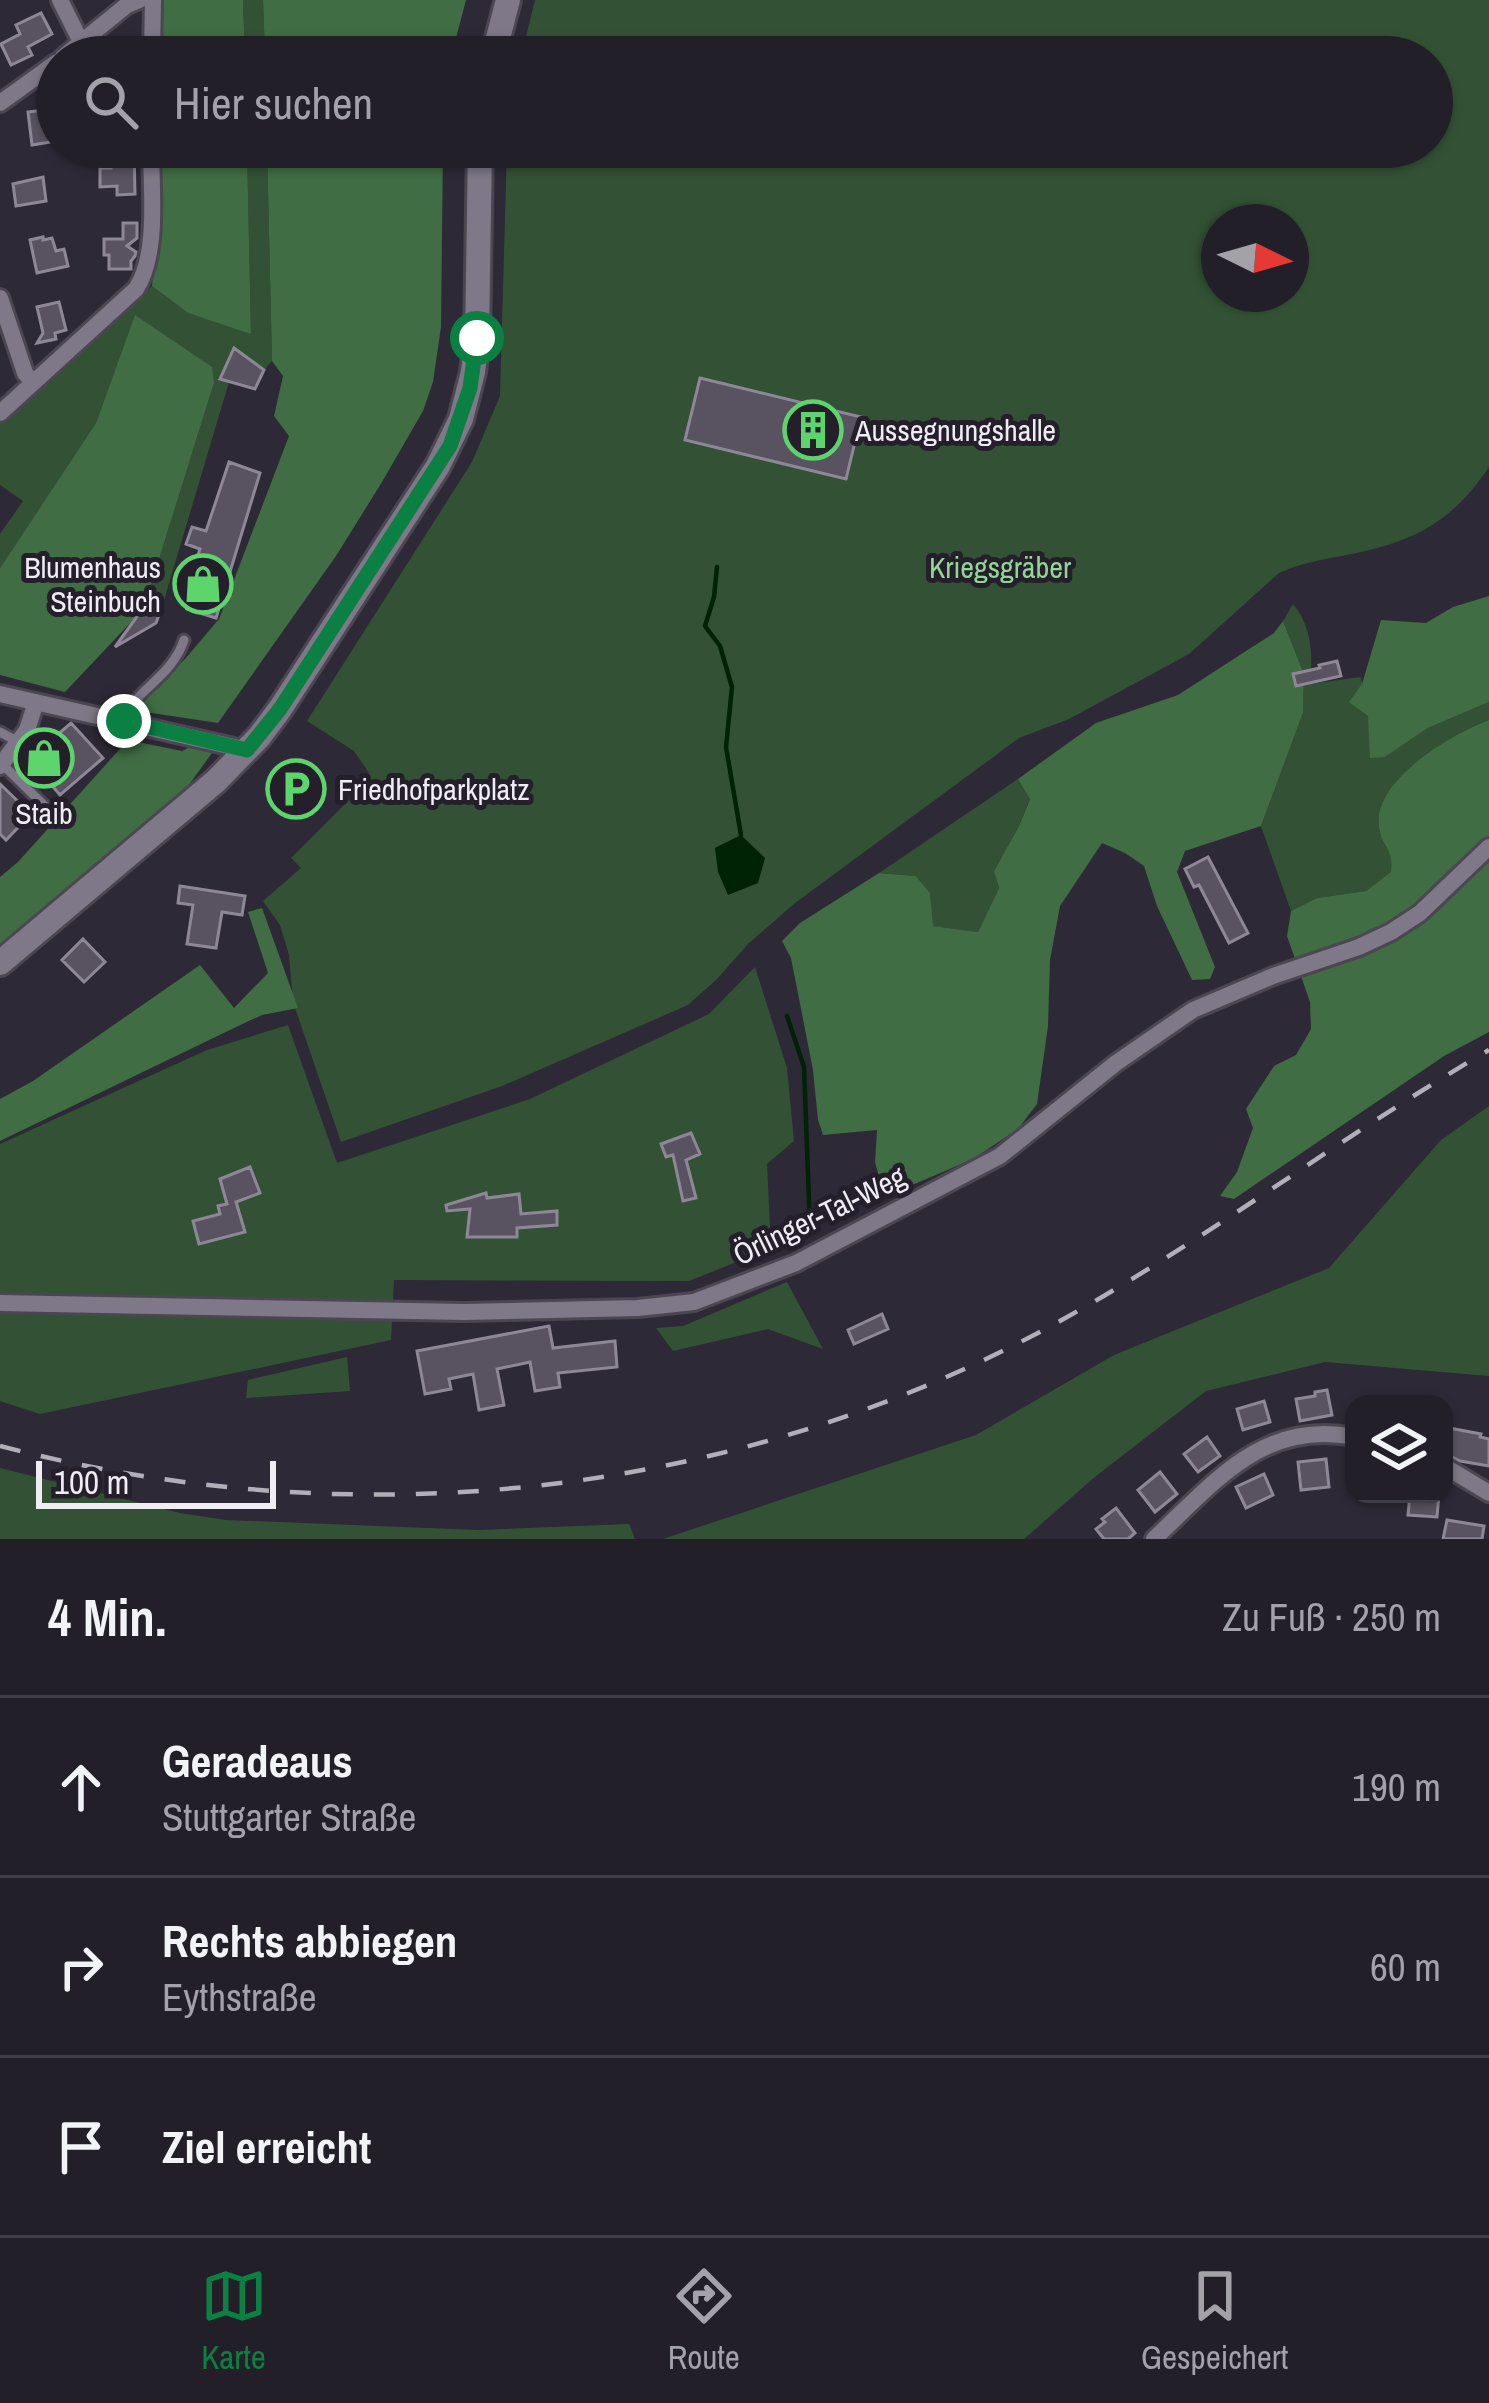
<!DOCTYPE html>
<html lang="de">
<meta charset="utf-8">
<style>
body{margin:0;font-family:"Archivo Narrow",sans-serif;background:#2a2730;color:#f1f3f6}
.controls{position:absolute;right:36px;bottom:36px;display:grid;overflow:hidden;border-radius:24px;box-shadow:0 3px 9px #0004}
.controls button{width:108px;height:108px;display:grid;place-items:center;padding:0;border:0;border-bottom:3px solid #3f3d45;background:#221f28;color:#f1f3f6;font:60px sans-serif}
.compass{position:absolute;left:1201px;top:204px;width:108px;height:108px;border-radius:50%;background:#221f28;box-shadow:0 3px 9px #0004;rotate:95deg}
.scale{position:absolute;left:36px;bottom:30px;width:240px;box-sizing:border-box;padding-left:12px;border:6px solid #efecf4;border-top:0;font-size:33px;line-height:42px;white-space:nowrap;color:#efecf4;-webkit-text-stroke:9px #251f2c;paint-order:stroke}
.stop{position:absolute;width:36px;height:36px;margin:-27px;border:9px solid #0b8043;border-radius:50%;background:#fff}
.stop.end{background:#0b8043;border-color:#fff;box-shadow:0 3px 12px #0008}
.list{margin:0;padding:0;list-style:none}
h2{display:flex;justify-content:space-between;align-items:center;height:156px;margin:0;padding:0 48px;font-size:51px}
h2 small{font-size:39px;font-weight:400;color:#a2a2a8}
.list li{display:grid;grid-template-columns:78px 1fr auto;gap:36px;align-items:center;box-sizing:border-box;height:180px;padding:0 48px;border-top:3px solid #3f3d45}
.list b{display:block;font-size:45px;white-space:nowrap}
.list p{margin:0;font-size:39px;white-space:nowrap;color:#a2a2a8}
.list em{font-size:39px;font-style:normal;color:#a2a2a8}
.icon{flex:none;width:66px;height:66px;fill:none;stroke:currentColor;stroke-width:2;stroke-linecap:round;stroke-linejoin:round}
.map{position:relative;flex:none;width:1489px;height:1539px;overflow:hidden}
.search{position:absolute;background:#221f28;box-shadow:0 3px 9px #0004;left:36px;right:36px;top:36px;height:132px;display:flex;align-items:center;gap:30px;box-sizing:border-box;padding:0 42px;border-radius:66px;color:#a2a2a8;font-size:45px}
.sheet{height:696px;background:#221f28}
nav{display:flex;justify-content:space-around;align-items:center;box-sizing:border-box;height:168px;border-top:3px solid #3f3d45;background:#221f28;font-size:33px;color:#a2a2a8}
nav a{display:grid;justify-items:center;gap:6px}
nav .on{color:#0b8043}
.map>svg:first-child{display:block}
</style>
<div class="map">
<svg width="1489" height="1539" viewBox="0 0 1489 1539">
<rect width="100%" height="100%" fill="#2e2936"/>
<path fill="#335235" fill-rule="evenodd" d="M 243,0 L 263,0 L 265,57 L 245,57 Z
M 535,0 L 1489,0 L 1489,467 C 1452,522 1415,541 1352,554 C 1327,559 1303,562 1279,573 L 1189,654 L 1069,719 L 1019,738 L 795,903 L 748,944 L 717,979 L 688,1005 L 502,1086 L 341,1142 L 293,1002 L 289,955 L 280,925 L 263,901 L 301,868 L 291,858 L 353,796 L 357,783 L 369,773 L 354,751 L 307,721 L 472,462 L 500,396 L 507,147 L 1432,147 L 1432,57 L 521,57 ZM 1219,222 L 1291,222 L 1291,294 L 1219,294 Z
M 247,147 L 267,147 L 272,361 L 264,370 L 233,349 L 220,378 L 229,382 L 162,607 L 146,604 L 137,616 L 146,601 L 214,383 L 135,316 L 96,423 L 0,568 L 0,534 L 23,501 L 0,485 L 0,413 L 136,289 L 143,294 L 152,286 L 188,313 L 251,333 Z
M 1293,604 C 1312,627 1313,655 1310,684 L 1361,677 L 1368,716 L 1385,757 L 1428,728 L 1489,702 L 1489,720 C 1451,734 1371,781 1379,828 C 1382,847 1394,847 1392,872 L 1366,891 L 1317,898 L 1291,911 L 1261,826 L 1303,713 L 1304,674 L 1283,621 Z
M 1018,779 L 1030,798 L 1019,826 L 994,871 L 999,888 L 978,932 L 932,926 L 930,893 L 916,876 L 879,873 Z
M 755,967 L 787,1068 L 794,1141 L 767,1164 L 770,1227 L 759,1253 L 689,1281 L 394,1280 L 391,1340 L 40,1414 L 0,1401 L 0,1144 L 207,1050 L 288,1025 L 337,1163 L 530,1099 L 709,1014 Z
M 1489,1106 L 1489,1376 L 1325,1362 L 1206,1391 L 1096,1476 L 1024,1539 L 663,1539 L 976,1435 L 1114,1355 L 1329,1268 L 1441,1140 Z
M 787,1282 L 823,1349 L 768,1329 L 673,1351 L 656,1328 L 683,1326 Z
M 347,1357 L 350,1391 L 246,1398 L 248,1380 Z
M 0,1468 L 180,1513 L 226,1520 L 478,1530 L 629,1524 L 635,1539 L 0,1539 Z"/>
<path fill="#406d43" d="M 159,0 L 243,0 L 245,57 L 158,57 Z
M 263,0 L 466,0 L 451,57 L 265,57 Z
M 157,147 L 247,147 L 251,334 L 188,313 L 152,286 L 156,237 Z
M 267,147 L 443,147 L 441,327 L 433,382 L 423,411 L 382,482 L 336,556 L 218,723 L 132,710 L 185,659 L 219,619 L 289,436 L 274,416 L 283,376 L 272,361 Z
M 135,315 L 212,367 L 214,383 L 146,601 L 134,619 L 65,692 L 0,675 L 0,568 L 96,423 Z
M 1489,596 L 1489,702 L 1428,728 L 1385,757 L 1370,758 L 1368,716 L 1349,702 L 1362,684 L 1381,620 L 1426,623 L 1453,607 Z
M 1283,621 L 1304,674 L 1303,713 L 1261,826 L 1185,851 L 1177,872 L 1215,967 L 1210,979 L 1192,980 L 1157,906 L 1144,866 L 1125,853 L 1102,843 L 1060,906 L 1050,960 L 1048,1026 L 1037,1104 L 1018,1129 L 973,1159 L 903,1189 L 883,1191 L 875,1162 L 877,1130 L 823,1135 L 818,1120 L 813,1070 L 791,958 L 782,941 L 800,923 L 879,873 L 916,876 L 930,893 L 933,926 L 978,932 L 999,888 L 994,871 L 1019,826 L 1030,799 L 1018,779 L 1096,723 L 1178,695 L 1274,633 Z
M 1489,720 L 1489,1032 L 1444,1056 L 1234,1199 L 1220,1196 L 1237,1172 L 1253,1128 L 1246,1109 L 1274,1066 L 1296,1055 L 1311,1029 L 1310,1002 L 1287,936 L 1291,911 L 1317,898 L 1366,891 L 1391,872 C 1394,847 1382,848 1379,828 C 1371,781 1451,734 1489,720 Z
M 128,740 L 182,751 L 192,746 L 212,753 L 178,800 L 0,960 L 0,877 L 18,862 Z
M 262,908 L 298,1008 L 262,1015 L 234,1028 L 0,1141 L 0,1099 L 33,1081 L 200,965 L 234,1008 L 268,973 L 248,912 Z"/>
<path fill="#002205" d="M 741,835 L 765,858 L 758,883 L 728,895 L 718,872 L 715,848 Z"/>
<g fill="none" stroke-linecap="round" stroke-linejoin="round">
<path stroke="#002205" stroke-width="4.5" d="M 717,567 L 714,597 L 705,626 L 720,646 L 732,687 L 726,747 L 741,835
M 787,1016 L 804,1067 L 810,1228"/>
</g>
<path fill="#595361" stroke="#8e8797" stroke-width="3" d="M 41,13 L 52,34 L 28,47 L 32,55 L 11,65 L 1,44 L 20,34 L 16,25 Z
M 52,109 L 57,141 L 32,145 L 28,112 Z
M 114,147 L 134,147 L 135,194 L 117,195 L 117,186 L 100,187 L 100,168 L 111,168 Z
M 43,177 L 46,201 L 16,206 L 13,184 Z
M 123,223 L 137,223 L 137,238 L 127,246 L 136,252 L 135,256 L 131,261 L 131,269 L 109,269 L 109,255 L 104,255 L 104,239 L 123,239 Z
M 43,237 L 43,240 L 52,238 L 56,251 L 64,249 L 68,266 L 37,273 L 30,240 Z
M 59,302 L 66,330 L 55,333 L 56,339 L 37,343 L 43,333 L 37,307 Z
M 234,348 L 264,370 L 255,389 L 220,379 Z
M 700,378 L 861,417 L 846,479 L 685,440 Z
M 229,462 L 260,473 L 216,618 L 187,609 L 200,569 L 194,567 L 200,549 L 186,544 L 192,527 L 206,531 Z
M 146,604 L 162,607 L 156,623 L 115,647 Z
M 1337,661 L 1341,676 L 1296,686 L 1293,674 L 1320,668 L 1319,665 Z
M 71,723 L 103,758 L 60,795 L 29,759 Z
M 0,784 L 31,814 L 6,840 L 0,834 Z
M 1208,857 L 1248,933 L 1229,943 L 1199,885 L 1194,887 L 1185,869 Z
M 180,886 L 245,896 L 242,915 L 222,912 L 216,948 L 187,944 L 193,905 L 178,903 Z
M 83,939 L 105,962 L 84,982 L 62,960 Z
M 691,1133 L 700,1154 L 686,1160 L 696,1198 L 683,1201 L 673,1155 L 666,1157 L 661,1144 Z
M 250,1167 L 260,1193 L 236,1202 L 245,1232 L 199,1244 L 193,1221 L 220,1214 L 218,1206 L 227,1204 L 220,1179 Z
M 486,1193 L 487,1198 L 519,1194 L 521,1214 L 557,1211 L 557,1225 L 517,1228 L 517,1237 L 467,1237 L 470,1209 L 447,1211 L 446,1205 Z
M 882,1314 L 888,1329 L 854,1344 L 848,1330 Z
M 549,1326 L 553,1348 L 615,1341 L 617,1367 L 558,1373 L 560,1387 L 535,1391 L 530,1362 L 497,1369 L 504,1405 L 479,1410 L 473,1374 L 449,1379 L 451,1389 L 425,1394 L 417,1351 Z
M 1327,1390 L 1332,1415 L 1300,1421 L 1296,1399 L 1315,1396 L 1315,1392 Z
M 1264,1401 L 1270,1422 L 1243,1430 L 1237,1409 Z
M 1444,1427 L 1481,1434 L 1480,1437 L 1489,1439 L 1489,1466 L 1460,1461 L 1444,1453 Z
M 1207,1437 L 1220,1456 L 1198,1472 L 1184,1454 Z
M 1326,1459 L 1329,1487 L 1301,1490 L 1298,1462 Z
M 1160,1472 L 1177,1494 L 1155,1512 L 1138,1490 Z
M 1264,1474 L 1273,1495 L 1246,1508 L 1236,1487 Z
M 1410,1494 L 1439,1494 L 1437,1517 L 1408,1515 Z
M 1116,1508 L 1135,1533 L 1128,1539 L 1104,1539 L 1096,1529 L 1105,1522 L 1102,1519 Z
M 1447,1520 L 1484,1526 L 1482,1539 L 1443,1539 Z"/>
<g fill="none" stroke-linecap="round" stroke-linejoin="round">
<g stroke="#4b4651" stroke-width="15">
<path id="lane" d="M 124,721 C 133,690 171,679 184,640
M 0,732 L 20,743
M 2,764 L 55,816"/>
</g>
<g stroke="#4b4651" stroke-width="22">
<path id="street" d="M 60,0 L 82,44
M 63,57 L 127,5 L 139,0
M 152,57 L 153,0
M 0,103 L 57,62
M 0,298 L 25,373 L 33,383
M 0,413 L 136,289 C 159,254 151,189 151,147
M 0,694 L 247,750
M 0,766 L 27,730 L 36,702
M 0,1303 L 464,1312 L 638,1308 L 694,1302 L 796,1263 L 1000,1156 L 1116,1063 L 1193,1010 L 1273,976 L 1359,947 L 1391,932 L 1420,913 L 1489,847
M 1444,1466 L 1489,1493
M 1154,1539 C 1214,1483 1263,1419 1354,1437"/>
</g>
<g stroke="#4b4651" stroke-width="30">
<path id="secondary" d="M 493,57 L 508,0
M 0,963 L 216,781 L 259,737 L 280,709 L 438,466 L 461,419 L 473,372 L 477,338 L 480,147"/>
</g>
<use href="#lane" stroke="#7e7888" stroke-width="9"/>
<use href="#street" stroke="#7e7888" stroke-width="16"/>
<use href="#secondary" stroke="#7e7888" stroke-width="24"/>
<path stroke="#b2afb8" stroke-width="4.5" stroke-dasharray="21 21" stroke-linecap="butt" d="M 0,1446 C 355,1539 738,1499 1060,1321 C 1208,1239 1343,1135 1489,1050"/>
</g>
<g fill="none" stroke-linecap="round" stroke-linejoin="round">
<path stroke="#0b8043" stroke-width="15" d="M 124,721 L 247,750 L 280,709 L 450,446 L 470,388 L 477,338"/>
</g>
<defs>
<g id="building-ring" transform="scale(3)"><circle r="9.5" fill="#251f2c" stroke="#5dd56d" stroke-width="1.5"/><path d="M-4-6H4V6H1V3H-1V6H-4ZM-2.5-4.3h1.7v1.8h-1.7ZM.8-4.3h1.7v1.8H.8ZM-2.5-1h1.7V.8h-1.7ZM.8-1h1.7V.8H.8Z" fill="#5dd56d"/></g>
<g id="shop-ring" transform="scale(3)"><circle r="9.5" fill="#251f2c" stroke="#5dd56d" stroke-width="1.5"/><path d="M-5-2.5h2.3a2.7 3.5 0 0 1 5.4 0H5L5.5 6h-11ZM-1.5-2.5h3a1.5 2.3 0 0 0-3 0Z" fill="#5dd56d"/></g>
<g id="parking-ring" transform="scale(3)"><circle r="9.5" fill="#251f2c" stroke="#5dd56d" stroke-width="1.5"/><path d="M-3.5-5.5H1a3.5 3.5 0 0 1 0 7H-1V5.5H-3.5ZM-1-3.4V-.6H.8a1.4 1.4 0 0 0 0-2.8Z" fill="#5dd56d"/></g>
</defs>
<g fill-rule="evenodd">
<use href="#building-ring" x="813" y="430"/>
<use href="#shop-ring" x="203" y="584"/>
<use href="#shop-ring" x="44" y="758"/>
<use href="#parking-ring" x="296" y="789"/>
</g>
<g text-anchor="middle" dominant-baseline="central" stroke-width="10" stroke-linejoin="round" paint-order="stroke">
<g font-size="30" fill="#efecf4" stroke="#251f2c" text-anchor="start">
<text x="855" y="430">Aussegnungshalle</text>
<text x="161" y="567" text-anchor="end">Blumenhaus<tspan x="161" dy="34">Steinbuch</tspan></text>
<text x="338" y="789">Friedhofparkplatz</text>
<text x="44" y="813" text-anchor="middle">Staib</text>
</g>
<g font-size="30" fill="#92d696" stroke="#251f2c">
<text x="1000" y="567">Kriegsgräber</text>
</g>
<g font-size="30" fill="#efecf4" stroke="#251f2c">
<text transform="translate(819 1215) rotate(-26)">Örlinger-Tal-Weg</text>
</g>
</g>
</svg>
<div class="controls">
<button><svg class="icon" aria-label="layers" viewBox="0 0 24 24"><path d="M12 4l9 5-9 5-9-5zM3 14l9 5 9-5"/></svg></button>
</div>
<svg class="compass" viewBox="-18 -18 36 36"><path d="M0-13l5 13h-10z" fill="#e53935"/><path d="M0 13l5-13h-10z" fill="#a2a2a8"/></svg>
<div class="scale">100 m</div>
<div class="stop" style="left:477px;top:338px"></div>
<div class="stop end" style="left:124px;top:721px"></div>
<div class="search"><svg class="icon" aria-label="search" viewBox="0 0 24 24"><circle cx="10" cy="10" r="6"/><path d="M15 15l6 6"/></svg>Hier suchen</div>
</div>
<section class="sheet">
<h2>4 Min.<small>Zu Fuß · 250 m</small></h2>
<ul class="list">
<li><svg class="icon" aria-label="ahead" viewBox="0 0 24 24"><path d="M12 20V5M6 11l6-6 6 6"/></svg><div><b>Geradeaus</b><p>Stuttgarter Straße</p></div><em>190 m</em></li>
<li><svg class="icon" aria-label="right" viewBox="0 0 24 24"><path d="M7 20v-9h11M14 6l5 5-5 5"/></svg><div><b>Rechts abbiegen</b><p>Eythstraße</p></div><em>60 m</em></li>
<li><svg class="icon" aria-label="arrive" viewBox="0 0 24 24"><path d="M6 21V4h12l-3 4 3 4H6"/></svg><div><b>Ziel erreicht</b></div></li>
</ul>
</section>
<nav>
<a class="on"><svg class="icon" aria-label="map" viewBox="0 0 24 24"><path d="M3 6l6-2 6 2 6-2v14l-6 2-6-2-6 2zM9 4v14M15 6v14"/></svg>Karte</a>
<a><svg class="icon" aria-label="directions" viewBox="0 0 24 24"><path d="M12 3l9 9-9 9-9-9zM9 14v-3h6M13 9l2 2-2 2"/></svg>Route</a>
<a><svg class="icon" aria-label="saved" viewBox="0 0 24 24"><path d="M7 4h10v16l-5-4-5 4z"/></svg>Gespeichert</a>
</nav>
